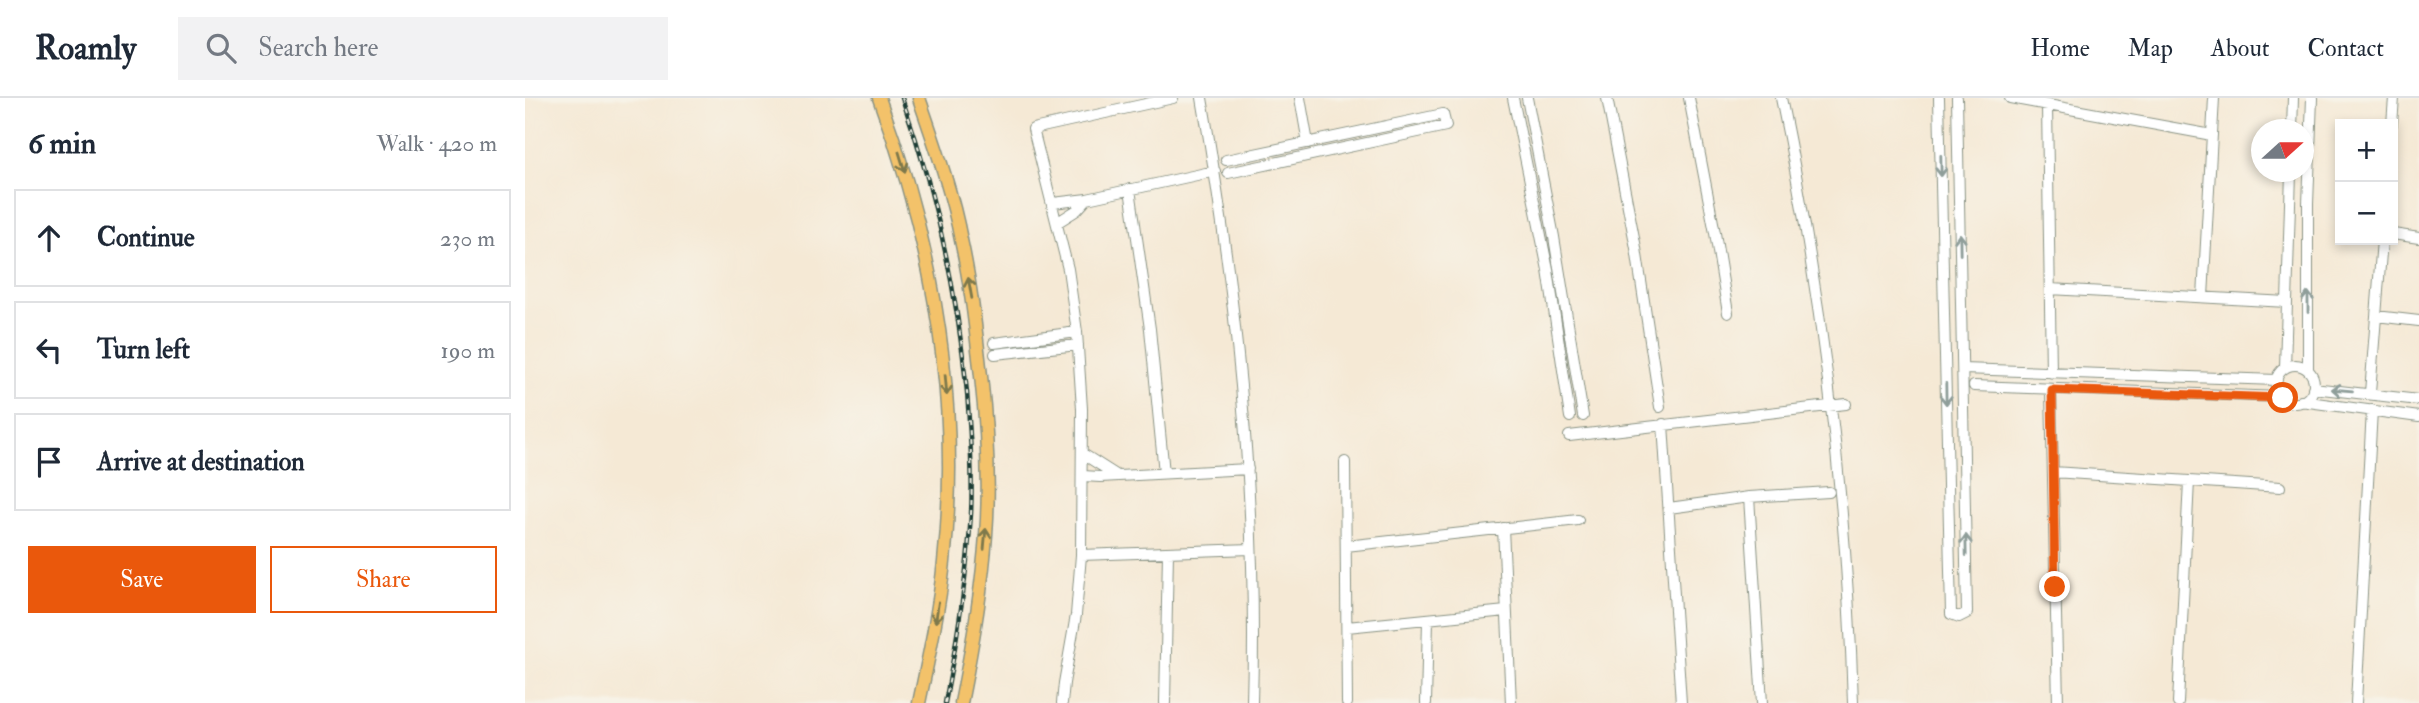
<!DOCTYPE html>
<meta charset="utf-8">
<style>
body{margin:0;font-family:"IM FELL Double Pica",serif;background:#f2f2f3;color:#1f2937}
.controls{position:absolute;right:21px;top:21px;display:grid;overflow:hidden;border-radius:0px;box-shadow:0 4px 10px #0003}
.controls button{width:63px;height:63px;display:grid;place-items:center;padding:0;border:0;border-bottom:2px solid #e0e1e3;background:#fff;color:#1f2937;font:35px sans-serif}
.compass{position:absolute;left:1726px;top:21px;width:63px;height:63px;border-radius:50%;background:#fff;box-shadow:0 4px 10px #0003;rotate:69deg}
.stop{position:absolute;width:21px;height:21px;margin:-16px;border:5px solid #ea580c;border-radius:50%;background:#fff}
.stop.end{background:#ea580c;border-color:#fff;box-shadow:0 2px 7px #0008}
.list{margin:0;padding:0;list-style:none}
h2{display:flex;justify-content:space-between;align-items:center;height:91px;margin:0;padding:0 28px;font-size:30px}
h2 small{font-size:23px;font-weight:400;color:#747a83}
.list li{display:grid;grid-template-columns:46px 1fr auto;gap:21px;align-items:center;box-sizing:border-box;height:98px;margin:0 14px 14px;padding:0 14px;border:2px solid #e0e1e3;border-radius:0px}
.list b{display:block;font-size:26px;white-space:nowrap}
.list em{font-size:23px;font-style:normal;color:#747a83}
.actions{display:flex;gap:14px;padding:21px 28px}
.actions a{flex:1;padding:16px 0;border:2px solid #ea580c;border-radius:0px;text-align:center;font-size:24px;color:#ea580c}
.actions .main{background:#ea580c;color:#fff}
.icon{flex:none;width:38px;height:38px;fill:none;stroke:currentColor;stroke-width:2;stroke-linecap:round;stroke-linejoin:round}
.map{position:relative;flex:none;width:1894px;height:605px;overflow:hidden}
header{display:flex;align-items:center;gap:42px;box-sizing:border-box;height:98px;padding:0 35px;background:#fff;border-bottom:2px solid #e0e1e3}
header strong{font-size:33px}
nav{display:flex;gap:38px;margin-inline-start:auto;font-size:24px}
.search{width:490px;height:63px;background:#f2f2f3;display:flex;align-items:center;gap:18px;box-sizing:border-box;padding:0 24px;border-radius:0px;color:#747a83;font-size:26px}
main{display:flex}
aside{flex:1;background:#fff}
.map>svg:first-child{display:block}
</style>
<header>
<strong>Roamly</strong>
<div class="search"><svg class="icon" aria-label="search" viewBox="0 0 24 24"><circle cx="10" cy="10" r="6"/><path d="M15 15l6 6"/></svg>Search here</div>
<nav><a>Home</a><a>Map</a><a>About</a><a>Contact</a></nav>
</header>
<main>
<aside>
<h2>6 min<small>Walk · 420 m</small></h2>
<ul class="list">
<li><svg class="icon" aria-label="ahead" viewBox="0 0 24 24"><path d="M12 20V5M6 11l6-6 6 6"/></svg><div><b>Continue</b></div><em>230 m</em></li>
<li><svg class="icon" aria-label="left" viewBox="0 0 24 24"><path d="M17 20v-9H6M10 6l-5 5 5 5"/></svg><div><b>Turn left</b></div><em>190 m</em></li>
<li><svg class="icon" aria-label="arrive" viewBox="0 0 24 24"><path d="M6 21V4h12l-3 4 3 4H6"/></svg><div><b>Arrive at destination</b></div></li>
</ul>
<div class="actions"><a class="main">Save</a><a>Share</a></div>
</aside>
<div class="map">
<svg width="1894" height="605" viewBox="0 0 1894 605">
<rect width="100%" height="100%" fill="#f7f3e8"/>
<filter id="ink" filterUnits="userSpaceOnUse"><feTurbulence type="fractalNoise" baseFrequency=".0143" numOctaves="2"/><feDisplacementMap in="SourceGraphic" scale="14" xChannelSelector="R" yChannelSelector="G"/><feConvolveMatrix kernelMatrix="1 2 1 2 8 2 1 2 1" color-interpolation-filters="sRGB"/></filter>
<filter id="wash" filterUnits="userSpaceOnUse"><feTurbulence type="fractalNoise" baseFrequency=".00686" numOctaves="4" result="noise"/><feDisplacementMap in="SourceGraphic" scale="28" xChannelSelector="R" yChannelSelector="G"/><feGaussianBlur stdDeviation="1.57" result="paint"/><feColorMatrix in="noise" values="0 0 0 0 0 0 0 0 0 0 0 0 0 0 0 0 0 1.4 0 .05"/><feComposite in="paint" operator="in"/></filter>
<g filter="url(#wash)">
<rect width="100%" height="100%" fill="#f5e9d5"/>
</g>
<g filter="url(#ink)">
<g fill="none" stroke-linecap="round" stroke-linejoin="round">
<g stroke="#8a9384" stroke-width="12">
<path id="minor" d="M 677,0 C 712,200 733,402 727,605
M 775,0 L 783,45
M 988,0 L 1023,172 L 1045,319
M 1002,0 L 1029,139 L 1058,318
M 1082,0 L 1111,150 L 1135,309
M 1164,0 L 1190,135 L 1203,215
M 1256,0 C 1297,199 1322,402 1328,605
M 1414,0 L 1426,516 L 1434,519 L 1442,515 L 1432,0
M 1485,0 L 1687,37
M 1522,7 L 1526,275
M 1867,26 L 1869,0
M 1767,32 L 1768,0
M 701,62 L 918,16 L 921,28 L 703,75
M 605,91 L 625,231 L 639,375
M 528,105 L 562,101 L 690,73
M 533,124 L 552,112 L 562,101
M 1868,136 L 1894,140
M 1525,191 L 1762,204
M 1678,199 L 1689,0
M 1851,218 L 1894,223
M 469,245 L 552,234
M 470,256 L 553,247
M1751 286a19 19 0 1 1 38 0a19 19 0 1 1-38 0Z
M 1760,270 L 1766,74
M 1438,271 L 1752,282
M 1783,272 L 1783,106 L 1787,0
M 1449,288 L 1757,299
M 1788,290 L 1894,302
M 1526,292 L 1533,605
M 1845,295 L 1857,142
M 1776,303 L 1894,319
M 1138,326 L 1156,605
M 1044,338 L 1321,306
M 558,356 L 591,377
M 820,364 L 822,605
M 1528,374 L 1755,389
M 558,378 L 575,379 L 723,371
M 1224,399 L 1237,605
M 1144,410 L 1224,399 L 1304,394
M 978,430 L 986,605
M 821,448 L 1053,422
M 556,457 L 726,451
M 822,529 L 981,513
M 537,605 L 539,585 L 551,517 L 556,457 L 557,311 L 552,234 L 543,171 L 508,31 L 648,0
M 640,605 L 643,454
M 901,605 L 903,521
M 1653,605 L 1664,383
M 1831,605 L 1847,312"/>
</g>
<g stroke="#8a9384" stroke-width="15">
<path id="major" d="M 354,0 C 409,149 436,305 419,464 C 414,511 404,558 394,605
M 394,0 C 410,47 427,94 436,142 C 446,187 451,233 456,278 C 462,331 465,384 461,437 C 457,493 447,550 436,605"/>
</g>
<use href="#minor" stroke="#fff" stroke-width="10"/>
<use href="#major" stroke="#f3c26a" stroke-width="12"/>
<g stroke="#1f3d34" stroke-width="4.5">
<path id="rail" d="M 377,0 C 411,96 432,193 442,294 C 445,335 448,375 446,416 C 442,479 432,543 420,605"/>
</g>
<use href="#rail" stroke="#f7f3e8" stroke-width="2" stroke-dasharray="5" stroke-linecap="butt"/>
</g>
<defs><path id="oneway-shaft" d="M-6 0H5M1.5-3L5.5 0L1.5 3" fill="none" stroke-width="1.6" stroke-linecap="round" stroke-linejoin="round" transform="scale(1.75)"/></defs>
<g stroke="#7e794c">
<use href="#oneway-shaft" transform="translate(377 64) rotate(73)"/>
<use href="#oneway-shaft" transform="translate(445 190) rotate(-100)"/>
<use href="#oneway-shaft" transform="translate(421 287) rotate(85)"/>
<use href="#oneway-shaft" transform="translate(460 441) rotate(-85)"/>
<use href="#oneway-shaft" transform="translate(412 514) rotate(98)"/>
</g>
<g stroke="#8f9e9a">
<use href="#oneway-shaft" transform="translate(1416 68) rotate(89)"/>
<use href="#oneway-shaft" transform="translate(1435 146) rotate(-91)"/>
<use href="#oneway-shaft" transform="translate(1783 204) rotate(-90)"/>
<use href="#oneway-shaft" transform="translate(1817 292) rotate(-175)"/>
<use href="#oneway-shaft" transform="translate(1421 296) rotate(89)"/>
<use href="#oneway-shaft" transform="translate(1441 447) rotate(-91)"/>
</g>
</g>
<g fill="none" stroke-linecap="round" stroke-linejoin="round" filter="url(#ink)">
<path stroke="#ea580c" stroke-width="9" d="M 1530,489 L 1527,292 L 1758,300"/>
</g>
</svg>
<div class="controls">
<button>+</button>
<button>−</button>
</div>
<svg class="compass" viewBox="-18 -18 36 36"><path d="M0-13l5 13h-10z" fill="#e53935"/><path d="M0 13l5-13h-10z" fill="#747a83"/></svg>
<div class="stop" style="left:1758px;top:300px"></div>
<div class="stop end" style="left:1530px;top:489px"></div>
</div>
</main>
